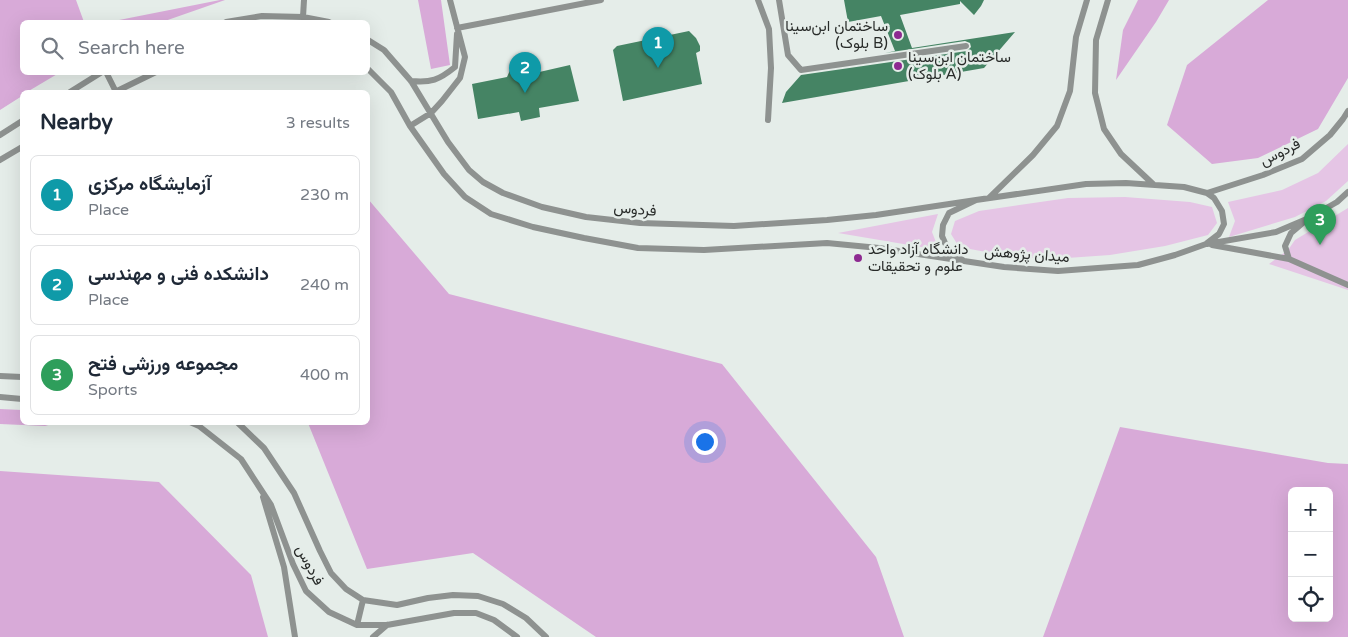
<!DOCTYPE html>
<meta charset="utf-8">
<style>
body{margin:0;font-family:"Varela Round",Vazirmatn,sans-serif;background:#f6f6f7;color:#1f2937}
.controls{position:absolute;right:15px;bottom:15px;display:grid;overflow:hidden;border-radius:8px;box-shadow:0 5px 20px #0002}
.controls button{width:45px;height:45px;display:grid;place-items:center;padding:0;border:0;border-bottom:1px solid #e0e1e3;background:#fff;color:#1f2937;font:25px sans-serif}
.you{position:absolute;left:704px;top:441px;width:18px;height:18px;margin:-12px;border:4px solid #fff;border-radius:50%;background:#1a73e8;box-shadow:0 0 0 8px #1a73e833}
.badge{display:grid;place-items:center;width:32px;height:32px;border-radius:50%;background:#7c3aed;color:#fff;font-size:16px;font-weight:700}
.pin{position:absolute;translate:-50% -41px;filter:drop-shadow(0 1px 2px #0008)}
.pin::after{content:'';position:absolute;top:26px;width:18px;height:15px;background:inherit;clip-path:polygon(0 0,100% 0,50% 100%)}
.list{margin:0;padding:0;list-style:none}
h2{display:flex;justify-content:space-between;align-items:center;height:65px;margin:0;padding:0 20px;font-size:21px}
h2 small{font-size:16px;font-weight:400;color:#747a83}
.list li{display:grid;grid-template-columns:32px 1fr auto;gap:15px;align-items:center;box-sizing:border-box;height:80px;margin:0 10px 10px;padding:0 10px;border:1px solid #e0e1e3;border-radius:8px}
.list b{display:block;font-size:19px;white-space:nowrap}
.list p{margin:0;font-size:16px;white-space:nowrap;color:#747a83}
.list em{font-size:16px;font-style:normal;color:#747a83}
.icon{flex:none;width:28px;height:28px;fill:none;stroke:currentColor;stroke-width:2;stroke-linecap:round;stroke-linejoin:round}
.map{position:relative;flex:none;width:1348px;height:637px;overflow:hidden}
.search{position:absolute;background:#fff;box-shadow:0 5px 20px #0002;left:20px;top:20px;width:350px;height:55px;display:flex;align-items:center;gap:12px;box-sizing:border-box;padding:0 18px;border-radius:8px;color:#747a83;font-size:19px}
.panel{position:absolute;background:#fff;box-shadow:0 5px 20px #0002;left:20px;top:90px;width:350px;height:335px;border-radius:8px}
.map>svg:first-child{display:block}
</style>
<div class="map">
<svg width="1348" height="637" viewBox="0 0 1348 637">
<rect width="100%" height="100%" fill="#e5ede9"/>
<path fill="#e5c5e5" d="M 1348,144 L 1348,181 L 1326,201 L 1295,217 L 1229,237 L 1235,221 L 1228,202 L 1282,190 L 1318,173 Z
M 1125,197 L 1190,202 L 1212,207 L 1217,223 L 1208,235 L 1165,246 L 1110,255 L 1067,258 L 1019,258 L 959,247 L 951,234 L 955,221 L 979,211 L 1068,198 Z
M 1348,208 L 1348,290 L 1269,264 L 1288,250 L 1295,240 Z
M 938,214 L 932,232 L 939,250 L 838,233 Z"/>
<path fill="#d8aad8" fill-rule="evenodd" d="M 0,0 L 76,0 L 84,22 L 22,22 L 22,72 L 59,73 L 27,92 L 22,92 L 22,96 L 0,110 Z
M 220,0 L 225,0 L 162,22 L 109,22 Z
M 418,0 L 441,0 L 450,65 L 431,69 Z
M 1138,0 L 1169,0 L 1156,22 L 1116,80 L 1123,30 Z
M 1268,0 L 1348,0 L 1348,78 L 1318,129 L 1258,158 L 1212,164 L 1167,125 L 1187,65 Z
M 368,199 L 449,294 L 722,364 L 876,557 L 904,637 L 596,637 L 473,553 L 367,569 L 308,423 L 368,422 Z
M 0,409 L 22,410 L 22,422 L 55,423 L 45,426 L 0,424 Z
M 1120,427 L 1328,463 L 1348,464 L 1348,637 L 1043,637 ZM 1292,491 L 1329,491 L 1329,618 L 1292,618 Z
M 0,471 L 159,482 L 251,575 L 268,637 L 0,637 Z"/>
<path fill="#458464" d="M 844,0 L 984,0 L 981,6 L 974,15 L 960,1 L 960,4 L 900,15 L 912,48 L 1015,32 L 984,68 L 782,103 L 786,92 L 801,75 L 967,51 L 971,47 L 970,43 L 965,41 L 885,53 L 895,51 L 881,16 L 848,22 Z
M 689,31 L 696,38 L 700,46 L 700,51 L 696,53 L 702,84 L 623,101 L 613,50 L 617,46 Z
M 522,63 L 528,64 L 533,67 L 535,73 L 570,65 L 579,101 L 539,108 L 540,117 L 521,121 L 519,112 L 478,119 L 472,84 L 507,77 L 511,68 L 514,66 Z"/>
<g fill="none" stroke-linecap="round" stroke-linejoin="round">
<path stroke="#8e9290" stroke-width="6" d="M 758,0 L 769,29 L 771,68 L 768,120
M 779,0 L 788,55 L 801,70 L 966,46
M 1108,0 L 1096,40 L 1095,93 L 1104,129 L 1121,154 L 1153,184
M 303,17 L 304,0
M 226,22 L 262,16 L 303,17 L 329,22
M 457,28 L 601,0
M 368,40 L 384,50 L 411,81 L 448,142 L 469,170 L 483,182 L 503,193 L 542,207 L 586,217 L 640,223 L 734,226 L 827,220 L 876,215 L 976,200
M 368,69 L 391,92 L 410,126 L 444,174 L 465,197 L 491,214 L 533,227 L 584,238 L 638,248 L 704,250 L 827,243 L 879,248 L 964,261
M 106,72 L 116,92
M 411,81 C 431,83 439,80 455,67 L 457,34
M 70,92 L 102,72
M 115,92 L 156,72
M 410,126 L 431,113 L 442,101 L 460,78 L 465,57 L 450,0
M 0,135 L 22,121
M 0,160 L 22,147
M 1126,183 L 1184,187 L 1207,193 L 1214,198 L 1222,211 L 1224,224 L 1219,234 L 1206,244 L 1175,255 L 1138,265 L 1058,271 L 1004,267 L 964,261 L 951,252 L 945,243 L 942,236 L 943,225 L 949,213 L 976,200 L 1086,184 Z
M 1207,193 L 1263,175 L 1302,159 L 1330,135 L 1343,119 L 1348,111
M 989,198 L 1033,155 L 1057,126 L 1070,91 L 1076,37 L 1087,0
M 1304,222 L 1291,233 L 1285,246 L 1289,259 L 1348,285
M 1207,244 L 1276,232 L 1309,218 L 1337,202 L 1348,192
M 1212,245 L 1289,259
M 0,376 L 22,377
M 0,397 L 22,399
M 190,422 L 199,426 L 241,459 L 271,505 L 293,564 L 306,591 L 329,612 L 357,625 L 387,625 L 454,613 L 476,613 L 494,620 L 517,637
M 237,422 L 264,448 L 294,493 L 320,551 L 331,573 L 346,589 L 363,600 L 397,605 L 428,598 L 453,595 L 478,596 L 503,604 L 526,618 L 546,637
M 263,497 L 284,567 L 295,637
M 357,625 L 363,600
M 373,637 L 387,625"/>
</g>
<g fill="#8d2a91" stroke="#e5ede9" stroke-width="2">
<circle cx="898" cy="35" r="5"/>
<circle cx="898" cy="66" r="5"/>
<circle cx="858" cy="258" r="5"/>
</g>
<g text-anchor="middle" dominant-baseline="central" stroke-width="5" stroke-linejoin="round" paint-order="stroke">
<g font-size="15" fill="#282b29" stroke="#e5ede9" text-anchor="start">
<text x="888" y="26" text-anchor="end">ساختمان ابن‌سینا<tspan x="888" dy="17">(بلوک B)</tspan></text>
<text x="908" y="57">ساختمان ابن‌سینا<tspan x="908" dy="17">(بلوک A)</tspan></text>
<text x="868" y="249">دانشگاه آزاد واحد<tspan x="868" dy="17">علوم و تحقیقات</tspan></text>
</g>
<g font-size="15" fill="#282b29" stroke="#e5ede9">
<text transform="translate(1280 152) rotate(-27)">فردوس</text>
<text transform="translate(635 209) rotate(5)">فردوس</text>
<text transform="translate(1027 254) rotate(4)">میدان پژوهش</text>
<text transform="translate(310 565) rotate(62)">فردوس</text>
</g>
</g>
</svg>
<div class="controls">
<button>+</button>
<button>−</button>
<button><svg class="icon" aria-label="locate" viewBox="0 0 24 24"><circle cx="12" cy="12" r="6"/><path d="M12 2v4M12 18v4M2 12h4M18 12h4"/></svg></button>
</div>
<div class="you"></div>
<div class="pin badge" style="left:658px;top:68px;background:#0f9aa8">1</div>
<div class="pin badge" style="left:525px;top:93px;background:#0f9aa8">2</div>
<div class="pin badge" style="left:1320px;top:245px;background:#2e9e5b">3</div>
<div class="search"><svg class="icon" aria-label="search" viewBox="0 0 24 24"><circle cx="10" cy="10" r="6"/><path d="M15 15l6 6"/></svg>Search here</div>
<section class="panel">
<h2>Nearby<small>3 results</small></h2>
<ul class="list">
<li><span class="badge" style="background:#0f9aa8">1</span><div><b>آزمایشگاه مرکزی</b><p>Place</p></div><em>230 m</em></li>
<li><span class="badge" style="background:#0f9aa8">2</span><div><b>دانشکده فنی و مهندسی</b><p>Place</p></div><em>240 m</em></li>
<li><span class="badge" style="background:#2e9e5b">3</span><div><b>مجموعه ورزشی فتح</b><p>Sports</p></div><em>400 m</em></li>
</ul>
</section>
</div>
